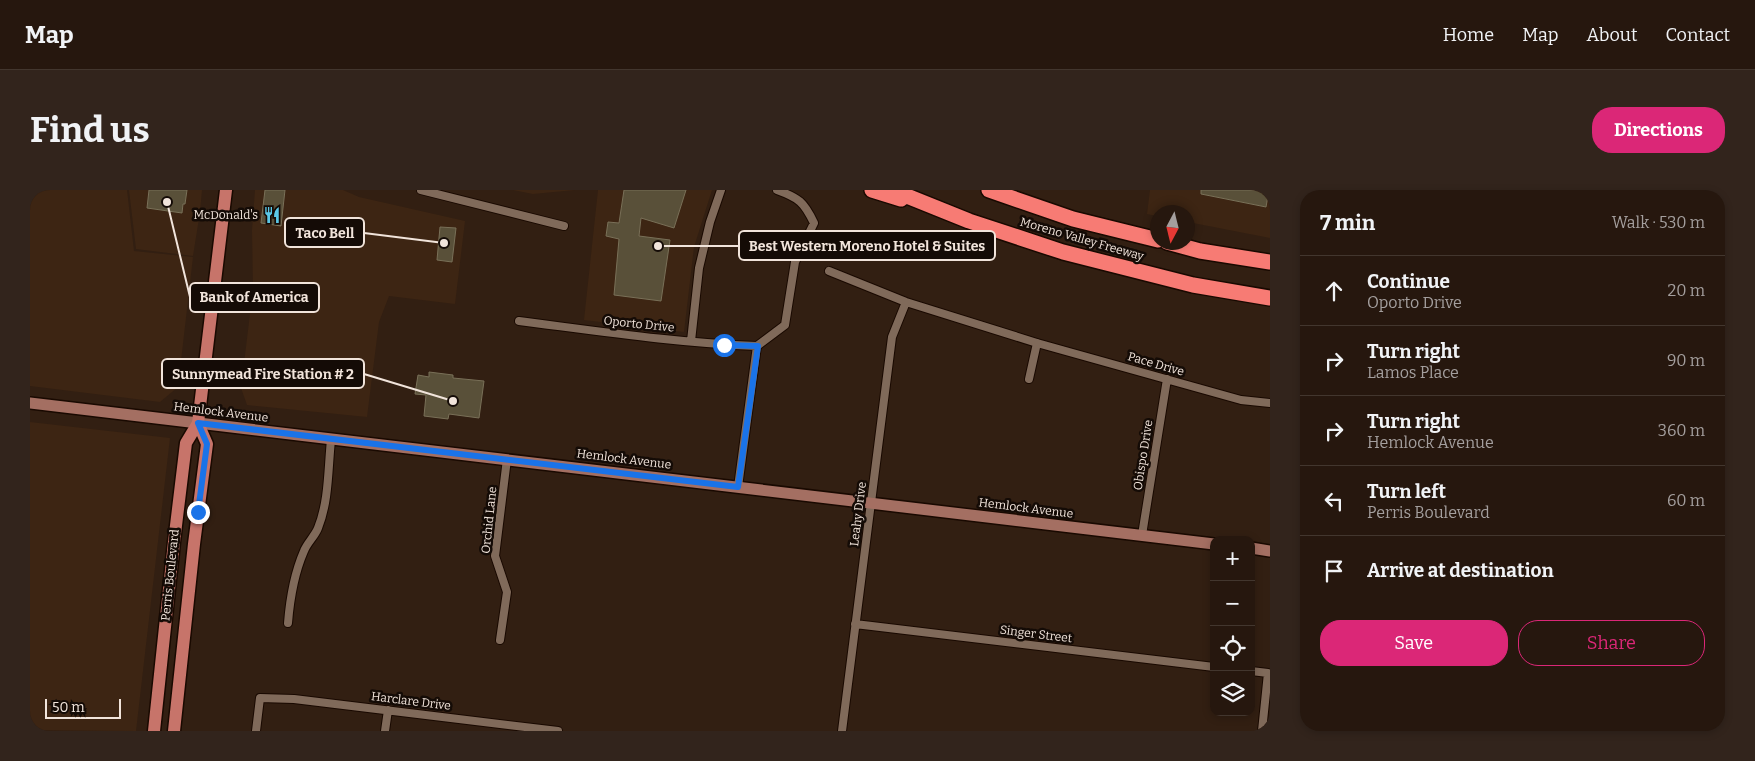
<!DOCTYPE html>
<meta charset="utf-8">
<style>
body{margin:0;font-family:Bitter,serif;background:#32241c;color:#f1f3f6}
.controls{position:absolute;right:15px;bottom:15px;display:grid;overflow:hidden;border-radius:10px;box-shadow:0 2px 8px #0003}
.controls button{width:45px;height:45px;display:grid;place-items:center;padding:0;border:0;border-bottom:1px solid #42362e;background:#26170e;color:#f1f3f6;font:25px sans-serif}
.compass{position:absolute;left:1120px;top:15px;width:45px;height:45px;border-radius:50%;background:#26170e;box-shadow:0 2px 8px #0003;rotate:187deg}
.scale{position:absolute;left:15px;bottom:12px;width:76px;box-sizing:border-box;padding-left:5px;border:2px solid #f1e4db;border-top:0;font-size:14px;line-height:18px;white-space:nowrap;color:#f1e4db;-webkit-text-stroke:4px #140b06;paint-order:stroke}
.stop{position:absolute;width:15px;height:15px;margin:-11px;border:4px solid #1a73e8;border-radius:50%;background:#fff}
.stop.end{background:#1a73e8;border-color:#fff;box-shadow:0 1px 5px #0008}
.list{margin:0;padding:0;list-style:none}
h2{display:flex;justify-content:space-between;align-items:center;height:65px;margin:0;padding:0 20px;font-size:21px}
h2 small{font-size:16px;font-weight:400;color:#a49f9e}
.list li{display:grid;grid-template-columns:32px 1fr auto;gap:15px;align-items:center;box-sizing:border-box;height:70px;padding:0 20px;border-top:1px solid #42362e}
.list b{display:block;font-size:19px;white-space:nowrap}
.list p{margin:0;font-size:16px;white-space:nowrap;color:#a49f9e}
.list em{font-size:16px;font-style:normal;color:#a49f9e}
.actions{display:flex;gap:10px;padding:15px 20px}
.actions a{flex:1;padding:11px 0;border:1px solid #db2777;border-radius:20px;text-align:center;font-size:18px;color:#db2777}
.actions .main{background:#db2777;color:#fff}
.icon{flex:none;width:28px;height:28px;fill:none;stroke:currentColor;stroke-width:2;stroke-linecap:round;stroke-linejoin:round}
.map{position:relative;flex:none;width:1240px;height:541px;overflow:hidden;border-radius:20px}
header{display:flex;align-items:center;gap:30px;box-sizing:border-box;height:70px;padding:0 25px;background:#26170e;border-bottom:1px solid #42362e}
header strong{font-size:24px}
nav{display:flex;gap:28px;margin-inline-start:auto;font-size:18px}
.intro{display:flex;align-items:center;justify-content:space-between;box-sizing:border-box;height:120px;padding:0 30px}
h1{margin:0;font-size:35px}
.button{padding:12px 22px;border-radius:20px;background:#db2777;color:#fff;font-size:18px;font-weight:700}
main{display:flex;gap:30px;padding:0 30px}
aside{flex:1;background:#26170e;border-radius:20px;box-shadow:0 2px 8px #0003}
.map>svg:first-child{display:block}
</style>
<header>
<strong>Map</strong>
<nav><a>Home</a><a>Map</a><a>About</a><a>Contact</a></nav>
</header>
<div class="intro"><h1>Find us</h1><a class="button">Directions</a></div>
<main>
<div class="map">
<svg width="1240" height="541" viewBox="0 0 1240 541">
<rect width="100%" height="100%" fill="#321f12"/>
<path fill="#3d2513" d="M 0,0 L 97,0 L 104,61 L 163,67 L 148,197 L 130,212 L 0,196 Z
M 99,0 L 172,0 L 170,22 L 163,66 L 106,59 Z
M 225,0 L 313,0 L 329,7 L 435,31 L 425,114 L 359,106 L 349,132 L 337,227 L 217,215 L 211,198 L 223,99 L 222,40 Z
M 483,0 L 545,0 L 503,4 Z
M 568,0 L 682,0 L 664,57 L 654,142 L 554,130 Z
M 1120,0 L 1240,0 L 1240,48 L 1158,32 L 1158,22 L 1128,22 L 1127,26 L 1117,24 Z
M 0,232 L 140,248 L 106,541 L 0,540 Z"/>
<path fill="#595039" stroke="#797058" d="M 119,0 L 157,0 L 155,14 L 153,14 L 152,23 L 117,18 Z
M 235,0 L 255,0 L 251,36 L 231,33 Z
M 594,0 L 656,0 L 644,38 L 611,28 L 609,46 L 640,50 L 631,111 L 584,105 L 589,49 L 576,46 L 578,32 L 589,33 Z
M 1171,0 L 1239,0 L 1236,17 L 1171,4 Z
M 410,37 L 426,38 L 422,72 L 407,70 Z
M 399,182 L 423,185 L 423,188 L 454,191 L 449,228 L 419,224 L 418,229 L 394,226 L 396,205 L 385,204 L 388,185 L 399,187 Z"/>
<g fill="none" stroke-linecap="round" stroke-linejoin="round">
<g stroke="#190900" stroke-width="10">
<path id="street" d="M 391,0 L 534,36
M 799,81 L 876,112 L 1007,153 L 1211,210 L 1240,213
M 489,131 C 568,141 648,153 727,156
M 661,151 L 669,78 L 680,32 L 691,0
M 999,189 L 1007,153
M 708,297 L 727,156 L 755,135 L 765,72 L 784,33 C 774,12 769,8 747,0
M 1112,345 L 1137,189
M 258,433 C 260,408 264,384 274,361 C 277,353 285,346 288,338 C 299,311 298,278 301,250
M 825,434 L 1184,477
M 470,450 L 477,402 L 465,366 L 477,269
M 1221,481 L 1238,483 L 1232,541
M 226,541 L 230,508 L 264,509 L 528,541
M 355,541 L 358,520
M 812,541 L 862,147 L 876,112"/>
</g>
<g stroke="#190900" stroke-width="14">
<path id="secondary" d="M 0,213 C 394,261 789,307 1184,354
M 1221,358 L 1240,361"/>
</g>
<g stroke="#190900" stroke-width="15">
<path id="primary" d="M 124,541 L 144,352 L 156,253 L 168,233 L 196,0
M 144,541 L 164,354 L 177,254 L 168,233"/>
</g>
<g stroke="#190900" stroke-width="18">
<path id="highway" d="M 842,0 L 871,9
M 862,0 L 939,31 L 1033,62 L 1163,95 L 1240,108
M 959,0 L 1043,29 L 1128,50
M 1137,52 L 1170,61 L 1240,72"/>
</g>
<use href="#street" stroke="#806a5a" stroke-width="8"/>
<use href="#secondary" stroke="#a46f62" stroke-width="11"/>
<use href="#primary" stroke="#c7746a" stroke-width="12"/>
<use href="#highway" stroke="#f77b74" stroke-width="15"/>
</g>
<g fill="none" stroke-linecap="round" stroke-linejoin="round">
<path stroke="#1a73e8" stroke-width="6" d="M 168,322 L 177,254 L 168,233 L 708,297 L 728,156 L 694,155"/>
</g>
<defs>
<g id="restaurant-bare" transform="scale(1.35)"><path d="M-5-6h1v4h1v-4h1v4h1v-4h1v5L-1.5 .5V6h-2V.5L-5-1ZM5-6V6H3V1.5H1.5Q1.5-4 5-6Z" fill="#5bc8e7" stroke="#140b06" stroke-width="2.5" paint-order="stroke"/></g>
</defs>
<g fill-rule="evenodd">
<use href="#restaurant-bare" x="242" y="25"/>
</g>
<g text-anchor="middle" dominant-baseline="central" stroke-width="5" stroke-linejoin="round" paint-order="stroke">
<g font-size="12" fill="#f1e4db" stroke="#140b06" text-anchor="end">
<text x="228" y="25">McDonald's</text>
</g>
<g font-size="12" fill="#f1e4db" stroke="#140b06">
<text transform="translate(1052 49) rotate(16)">Moreno Valley Freeway</text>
<text transform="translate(609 134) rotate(6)">Oporto Drive</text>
<text transform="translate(1126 174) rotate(16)">Pace Drive</text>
<text transform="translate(191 222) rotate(7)">Hemlock Avenue</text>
<text transform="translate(1113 265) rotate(-81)">Obispo Drive</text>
<text transform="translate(594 269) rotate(7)">Hemlock Avenue</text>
<text transform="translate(996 318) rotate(7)">Hemlock Avenue</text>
<text transform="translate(828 324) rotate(-83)">Leahy Drive</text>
<text transform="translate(459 330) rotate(-84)">Orchid Lane</text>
<text transform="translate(140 385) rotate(-84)">Perris Boulevard</text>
<text transform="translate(1006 444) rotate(7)">Singer Street</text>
<text transform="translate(381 511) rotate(7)">Harclare Drive</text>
</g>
</g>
<path fill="none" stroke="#f1e4db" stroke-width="2" d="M414 53L334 43M628 56L709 56M137 12L160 107M423 211L334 184"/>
<g fill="#f1e4db" stroke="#140b06" stroke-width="2">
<circle cx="414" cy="53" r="5"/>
<circle cx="628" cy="56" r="5"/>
<circle cx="137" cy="12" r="5"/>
<circle cx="423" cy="211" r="5"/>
</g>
<g fill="#140b06" stroke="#f1e4db" stroke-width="2">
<rect x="255" y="28" width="79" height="29" rx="5"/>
<rect x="709" y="41" width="256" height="29" rx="5"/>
<rect x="160" y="93" width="129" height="29" rx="5"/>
<rect x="132" y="169" width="202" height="29" rx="5"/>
</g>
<g font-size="14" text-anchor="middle" font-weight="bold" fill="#f1e4db">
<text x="295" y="48">Taco Bell</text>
<text x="837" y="61">Best Western Moreno Hotel &amp; Suites</text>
<text x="224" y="112">Bank of America</text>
<text x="233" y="189">Sunnymead Fire Station # 2</text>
</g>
</svg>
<div class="controls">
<button>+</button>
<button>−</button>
<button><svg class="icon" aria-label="locate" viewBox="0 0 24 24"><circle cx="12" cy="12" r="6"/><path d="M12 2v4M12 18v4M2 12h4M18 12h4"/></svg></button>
<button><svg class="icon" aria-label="layers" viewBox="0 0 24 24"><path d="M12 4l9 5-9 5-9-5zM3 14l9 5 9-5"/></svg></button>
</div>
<svg class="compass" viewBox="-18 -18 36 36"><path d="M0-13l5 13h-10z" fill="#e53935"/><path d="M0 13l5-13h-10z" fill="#a49f9e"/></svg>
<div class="scale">50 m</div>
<div class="stop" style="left:694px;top:155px"></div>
<div class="stop end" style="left:168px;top:322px"></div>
</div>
<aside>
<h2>7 min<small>Walk · 530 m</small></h2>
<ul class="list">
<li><svg class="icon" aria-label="ahead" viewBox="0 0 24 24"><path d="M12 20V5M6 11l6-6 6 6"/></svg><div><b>Continue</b><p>Oporto Drive</p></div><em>20 m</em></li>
<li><svg class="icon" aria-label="right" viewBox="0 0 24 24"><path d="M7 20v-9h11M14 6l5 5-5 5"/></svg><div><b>Turn right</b><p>Lamos Place</p></div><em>90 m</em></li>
<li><svg class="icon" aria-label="right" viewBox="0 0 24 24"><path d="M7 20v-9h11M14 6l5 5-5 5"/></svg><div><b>Turn right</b><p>Hemlock Avenue</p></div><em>360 m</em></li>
<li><svg class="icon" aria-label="left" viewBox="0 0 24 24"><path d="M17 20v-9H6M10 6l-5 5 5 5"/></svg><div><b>Turn left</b><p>Perris Boulevard</p></div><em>60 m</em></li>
<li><svg class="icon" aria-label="arrive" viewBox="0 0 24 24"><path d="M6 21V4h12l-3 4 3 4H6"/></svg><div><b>Arrive at destination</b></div></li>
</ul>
<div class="actions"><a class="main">Save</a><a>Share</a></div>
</aside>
</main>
